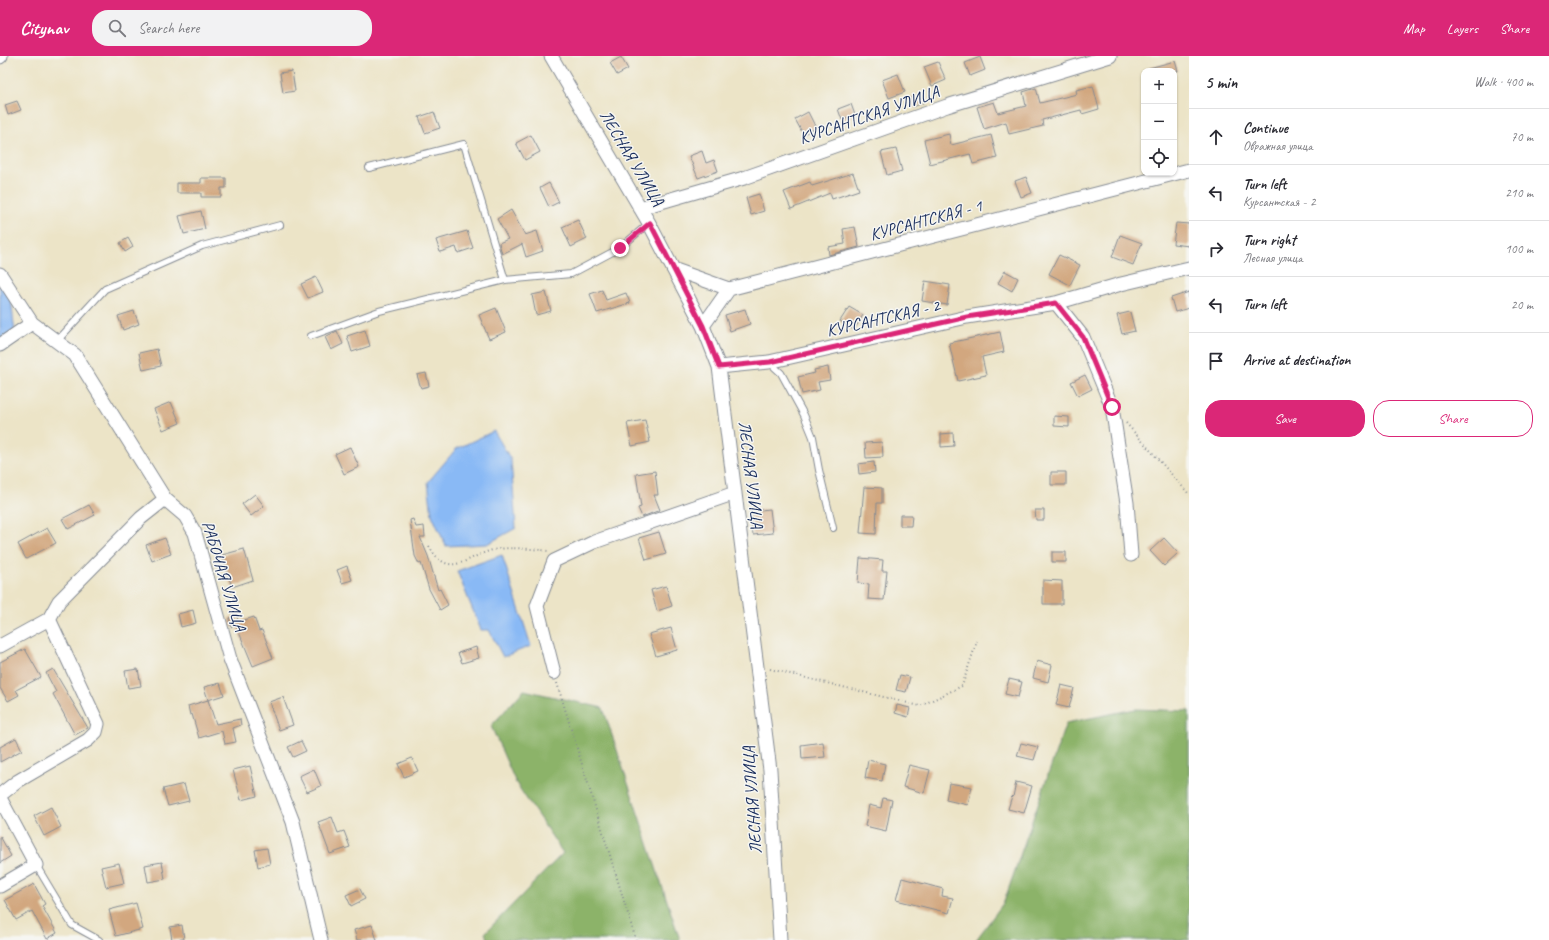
<!DOCTYPE html>
<meta charset="utf-8">
<style>
body{margin:0;font-family:Caveat,sans-serif;background:#f2f2f3;color:#2b2b33}
.controls{position:absolute;right:12px;top:12px;display:grid;overflow:hidden;border-radius:8px;box-shadow:0 1px 3px #0004}
.controls button{width:36px;height:36px;display:grid;place-items:center;padding:0;border:0;border-bottom:1px solid #e1e1e2;background:#fff;color:#2b2b33;font:20px sans-serif}
.stop{position:absolute;width:12px;height:12px;margin:-9px;border:3px solid #db2777;border-radius:50%;background:#fff}
.stop.end{background:#db2777;border-color:#fff;box-shadow:0 1px 4px #0008}
.list{margin:0;padding:0;list-style:none}
h2{display:flex;justify-content:space-between;align-items:center;height:52px;margin:0;padding:0 16px;font-size:17px}
h2 small{font-size:13px;font-weight:400;color:#7c7c81}
.list li{display:grid;grid-template-columns:26px 1fr auto;gap:12px;align-items:center;box-sizing:border-box;height:56px;padding:0 16px;border-top:1px solid #e1e1e2}
.list b{display:block;font-size:15px;white-space:nowrap}
.list p{margin:0;font-size:13px;white-space:nowrap;color:#7c7c81}
.list em{font-size:13px;font-style:normal;color:#7c7c81}
.actions{display:flex;gap:8px;padding:12px 16px}
.actions a{flex:1;padding:9px 0;border:1px solid #db2777;border-radius:16px;text-align:center;font-size:14px;color:#db2777}
.actions .main{background:#db2777;color:#fff}
.icon{flex:none;width:22px;height:22px;fill:none;stroke:currentColor;stroke-width:2;stroke-linecap:round;stroke-linejoin:round}
.map{position:relative;flex:none;width:1189px;height:884px;overflow:hidden}
header{display:flex;align-items:center;gap:24px;box-sizing:border-box;height:56px;padding:0 20px;background:#db2777;color:#fff}
header strong{font-size:19px}
nav{display:flex;gap:22px;margin-inline-start:auto;font-size:14px}
.search{width:280px;height:36px;background:#f2f2f3;display:flex;align-items:center;gap:10px;box-sizing:border-box;padding:0 14px;border-radius:16px;color:#7c7c81;font-size:15px}
main{display:flex}
aside{flex:1;background:#fff}
.map>svg:first-child{display:block}
</style>
<header>
<strong>Citynav</strong>
<div class="search"><svg class="icon" aria-label="search" viewBox="0 0 24 24"><circle cx="10" cy="10" r="6"/><path d="M15 15l6 6"/></svg>Search here</div>
<nav><a>Map</a><a>Layers</a><a>Share</a></nav>
</header>
<main>
<div class="map">
<svg width="1189" height="884" viewBox="0 0 1189 884">
<rect width="100%" height="100%" fill="#f6f6f2"/>
<filter id="ink" filterUnits="userSpaceOnUse"><feTurbulence type="fractalNoise" baseFrequency=".025" numOctaves="2"/><feDisplacementMap in="SourceGraphic" scale="8" xChannelSelector="R" yChannelSelector="G"/><feConvolveMatrix kernelMatrix="1 2 1 2 8 2 1 2 1" color-interpolation-filters="sRGB"/></filter>
<filter id="wash" filterUnits="userSpaceOnUse"><feTurbulence type="fractalNoise" baseFrequency=".012" numOctaves="4" result="noise"/><feDisplacementMap in="SourceGraphic" scale="16" xChannelSelector="R" yChannelSelector="G"/><feGaussianBlur stdDeviation="0.9" result="paint"/><feColorMatrix in="noise" values="0 0 0 0 0 0 0 0 0 0 0 0 0 0 0 0 0 1.4 0 .05"/><feComposite in="paint" operator="in"/></filter>
<g filter="url(#wash)">
<rect width="100%" height="100%" fill="#ece4c7"/>
<path fill="#8cb369" stroke="#547164" d="M 524,634 L 603,652 L 680,884 L 488,884 L 485,877 L 563,797 L 516,727 L 491,670 Z
M 1135,653 L 1189,655 L 1189,884 L 976,884 L 1004,846 L 1066,667 Z"/>
<path fill="#89b9f5" stroke="#5274aa" d="M 0,228 L 11,243 L 15,277 L 0,283 Z
M 494,375 L 511,404 L 516,472 L 487,488 L 446,490 L 432,459 L 428,426 L 456,393 Z
M 502,499 L 531,590 L 503,601 L 489,574 L 481,574 L 457,515 Z"/>
<g id="blocks">
<path fill="#d2a77f" d="M 621,1 L 628,13 L 617,19 L 610,7 Z
M 980,1 L 985,14 L 970,20 L 965,7 Z
M 1175,5 L 1178,15 L 1150,15 L 1149,12 Z
M 938,6 L 946,24 L 932,30 L 924,11 Z
M 292,15 L 295,35 L 283,37 L 280,17 Z
M 898,18 L 905,36 L 889,42 L 882,24 Z
M 1093,30 L 1099,53 L 1082,58 L 1081,54 L 1042,64 L 1043,70 L 1009,78 L 1006,66 L 984,73 L 977,51 L 994,46 L 998,57 L 1026,50 L 1023,36 L 1036,32 L 1040,47 L 1077,38 L 1076,34 Z
M 920,39 L 923,47 L 913,51 L 910,42 Z
M 17,45 L 21,54 L 8,59 L 5,49 Z
M 851,48 L 855,59 L 842,64 L 838,53 Z
M 434,56 L 440,72 L 425,77 L 419,61 Z
M 808,56 L 816,72 L 803,78 L 795,63 Z
M 949,78 L 951,89 L 991,79 L 997,102 L 973,108 L 970,98 L 930,108 L 924,84 Z
M 531,79 L 540,96 L 525,104 L 516,87 Z
M 896,93 L 902,115 L 887,119 L 881,96 Z
M 702,95 L 706,107 L 714,104 L 718,115 L 698,122 L 689,100 Z
M 853,117 L 859,134 L 832,143 L 830,137 L 791,153 L 784,136 L 810,126 L 812,130 Z
M 1026,121 L 1032,137 L 1021,141 L 1015,125 Z
M 201,122 L 226,122 L 226,132 L 221,132 L 221,141 L 201,141 L 201,137 L 177,137 L 177,127 L 201,127 Z
M 549,127 L 559,146 L 549,151 L 540,132 Z
M 759,138 L 764,155 L 751,159 L 746,142 Z
M 511,154 L 525,179 L 537,175 L 543,195 L 526,201 L 522,188 L 502,198 L 499,187 L 508,183 L 497,163 Z
M 201,155 L 205,173 L 184,178 L 179,160 Z
M 578,164 L 587,183 L 571,191 L 562,171 Z
M 1176,167 L 1189,168 L 1189,190 L 1173,188 Z
M 855,171 L 859,191 L 829,199 L 828,191 L 845,188 L 843,173 Z
M 467,175 L 473,192 L 458,197 L 456,191 L 440,196 L 436,184 Z
M 1120,179 L 1142,187 L 1133,209 L 1112,201 Z
M 128,182 L 133,191 L 125,196 L 120,187 Z
M 1059,199 L 1080,209 L 1070,229 L 1049,218 Z
M 1005,215 L 1018,222 L 1012,235 L 998,227 Z
M 316,221 L 323,236 L 308,242 L 301,228 Z
M 925,225 L 950,229 L 947,249 L 922,245 Z
M 602,234 L 606,244 L 626,237 L 630,247 L 597,257 L 590,238 Z
M 546,236 L 551,255 L 536,259 L 532,239 Z
M 1189,236 L 1189,252 L 1175,256 L 1171,242 Z
M 849,251 L 863,259 L 854,274 L 840,265 Z
M 496,252 L 506,276 L 489,283 L 479,259 Z
M 745,253 L 750,268 L 730,275 L 725,259 Z
M 134,255 L 139,268 L 123,274 L 118,260 Z
M 1130,256 L 1135,275 L 1122,278 L 1117,259 Z
M 365,274 L 370,290 L 352,296 L 347,280 Z
M 337,275 L 343,288 L 331,294 L 325,281 Z
M 1000,276 L 1004,296 L 982,301 L 986,319 L 958,325 L 949,287 Z
M 157,293 L 161,310 L 143,314 L 139,297 Z
M 828,311 L 830,324 L 818,326 L 820,334 L 802,338 L 798,321 L 815,317 L 814,314 Z
M 426,317 L 429,330 L 421,332 L 417,319 Z
M 1085,319 L 1092,333 L 1078,340 L 1071,326 Z
M 171,346 L 180,367 L 163,374 L 154,353 Z
M 1054,360 L 1069,361 L 1069,371 L 1054,370 Z
M 645,364 L 650,386 L 632,390 L 627,367 Z
M 953,377 L 954,390 L 941,391 L 941,378 Z
M 882,386 L 883,401 L 866,402 L 865,387 Z
M 350,391 L 359,411 L 344,418 L 335,398 Z
M 874,406 L 875,416 L 859,418 L 858,408 Z
M 655,415 L 658,439 L 654,439 L 660,454 L 642,461 L 638,452 L 641,451 L 636,418 Z
M 1051,416 L 1066,416 L 1066,429 L 1051,429 Z
M 864,431 L 882,432 L 882,447 L 877,447 L 876,478 L 860,477 Z
M 255,438 L 264,450 L 251,460 L 242,448 Z
M 89,449 L 95,459 L 68,473 L 62,463 Z
M 770,453 L 773,477 L 753,479 L 750,455 Z
M 1035,454 L 1044,454 L 1044,464 L 1036,464 Z
M 900,459 L 912,459 L 911,470 L 900,470 Z
M 413,463 L 416,471 L 424,470 L 425,481 L 420,481 L 428,500 L 438,534 L 440,533 L 448,549 L 440,554 L 429,533 L 421,507 L 419,508 L 415,500 L 410,464 Z
M 47,472 L 56,487 L 26,503 L 18,488 Z
M 659,476 L 666,498 L 646,504 L 639,482 Z
M 165,482 L 171,498 L 152,505 L 146,489 Z
M 1164,482 L 1178,497 L 1164,510 L 1150,495 Z
M 244,493 L 253,524 L 232,531 L 222,499 Z
M 1052,496 L 1066,496 L 1066,506 L 1052,506 Z
M 860,502 L 883,504 L 882,515 L 887,515 L 884,544 L 868,543 L 869,528 L 858,527 Z
M 347,510 L 352,524 L 342,527 L 337,514 Z
M 1043,524 L 1062,525 L 1062,548 L 1043,548 Z
M 666,530 L 672,550 L 657,555 L 651,534 Z
M 193,554 L 196,567 L 181,571 L 178,558 Z
M 237,560 L 238,566 L 254,561 L 259,575 L 262,574 L 273,602 L 253,610 L 236,569 L 231,571 L 229,562 Z
M 671,572 L 677,594 L 656,600 L 649,578 Z
M 476,591 L 479,602 L 462,607 L 458,597 Z
M 25,593 L 41,621 L 16,634 L 19,639 L 8,645 L 0,632 L 0,606 Z
M 1037,605 L 1052,609 L 1048,626 L 1033,622 Z
M 53,613 L 88,672 L 75,679 L 53,638 L 56,636 L 46,617 Z
M 138,613 L 141,630 L 128,632 L 125,615 Z
M 900,619 L 910,621 L 906,636 L 896,634 Z
M 1009,623 L 1022,626 L 1018,641 L 1005,638 Z
M 220,627 L 224,639 L 208,644 L 204,631 Z
M 1061,629 L 1074,632 L 1069,652 L 1056,649 Z
M 283,641 L 293,669 L 279,674 L 269,646 Z
M 208,644 L 216,668 L 240,663 L 241,669 L 233,672 L 236,686 L 225,688 L 222,675 L 199,682 L 192,658 L 190,659 L 188,650 Z
M 897,649 L 910,652 L 908,661 L 895,657 Z
M 16,682 L 22,694 L 0,706 L 0,691 Z
M 301,685 L 306,695 L 293,701 L 288,691 Z
M 823,686 L 825,701 L 802,703 L 801,689 Z
M 1021,687 L 1038,691 L 1034,704 L 1017,700 Z
M 412,702 L 418,715 L 404,721 L 398,708 Z
M 868,704 L 885,708 L 882,725 L 865,722 Z
M 909,709 L 930,714 L 924,737 L 903,731 Z
M 250,710 L 257,740 L 241,744 L 233,714 Z
M 314,713 L 321,730 L 307,736 L 299,720 Z
M 1016,726 L 1032,730 L 1024,757 L 1008,753 L 1012,740 L 1013,741 Z
M 949,727 L 972,731 L 968,749 L 946,744 Z
M 184,728 L 189,745 L 168,750 L 163,733 Z
M 883,742 L 892,744 L 886,775 L 865,770 L 869,749 L 881,752 Z
M 51,751 L 61,771 L 44,780 L 34,760 Z
M 332,761 L 338,777 L 344,775 L 350,791 L 330,798 L 318,766 Z
M 0,780 L 11,800 L 0,807 Z
M 267,792 L 270,808 L 258,811 L 255,794 Z
M 162,806 L 165,823 L 148,826 L 145,809 Z
M 119,807 L 124,827 L 106,831 L 101,811 Z
M 902,822 L 943,833 L 942,840 L 953,842 L 949,857 L 896,844 Z
M 34,828 L 45,848 L 42,850 L 57,877 L 47,883 L 32,855 L 16,864 L 5,844 Z
M 360,833 L 365,843 L 351,850 L 346,839 Z
M 136,847 L 143,873 L 116,880 L 109,854 Z
M 182,869 L 184,883 L 172,884 L 170,871 Z
M 372,869 L 377,884 L 357,884 L 354,874 Z"/>
</g>
</g>
<g filter="url(#ink)">
<use href="#blocks" fill-opacity="0" stroke="#848a92" stroke-width="1"/>
<g fill="none" stroke-linecap="round" stroke-linejoin="round">
<g stroke="#848a92" stroke-width="8">
<path id="lane" d="M 369,112 L 464,88 L 505,224
M 311,280 L 379,255 L 505,224 L 571,218 L 620,192 L 649,167
M 57,285 L 105,233 L 202,190 L 280,169
M 769,306 L 781,317 L 804,359 L 813,381 L 819,414 L 833,472
M 36,809 L 72,869 L 99,884"/>
</g>
<g stroke="#848a92" stroke-width="15">
<path id="street" d="M 551,0 L 649,167 L 703,270 L 719,311 L 770,714 L 780,884
M 0,1 L 1,0
M 640,152 L 744,122 L 947,50 L 1110,0
M 673,213 L 729,233 L 1189,114
M 0,218 L 32,267 L 75,299 L 165,443 L 185,460 L 195,477 L 230,603 L 293,766 L 321,884
M 1056,247 L 1083,281 L 1112,351 L 1127,447 L 1131,499
M 703,270 L 729,233
M 0,289 L 32,267
M 719,311 L 769,306 L 967,261 L 1056,247 L 1121,228 L 1189,212
M 0,590 L 49,563 L 59,545 L 141,462 L 165,443
M 554,617 L 537,550 L 554,505 L 594,486 L 735,437
M 0,739 L 18,725 L 88,684 L 96,676 L 98,668 L 49,563
M 0,742 L 36,809 L 0,830"/>
</g>
<path stroke="#848a92" stroke-width="2" stroke-dasharray="1 3" stroke-linecap="butt" d="M 1126,367 L 1189,438
M 429,490 C 450,527 469,497 498,493 C 511,491 535,493 548,495
M 770,613 L 920,650 L 962,630 L 977,585
M 557,627 L 636,884"/>
<use href="#lane" stroke="#fff" stroke-width="6"/>
<use href="#street" stroke="#fff" stroke-width="13"/>
</g>
</g>
<g fill="none" stroke-linecap="round" stroke-linejoin="round" filter="url(#ink)">
<path stroke="#db2777" stroke-width="5" d="M 620,192 L 650,167 L 703,270 L 719,311 L 770,306 L 967,261 L 1056,247 L 1083,281 L 1112,351"/>
</g>
<g text-anchor="middle" dominant-baseline="central" stroke-width="3" stroke-linejoin="round" paint-order="stroke">
<g font-size="17" fill="#1b2f5e" stroke="#f6f6f2">
<text transform="translate(869 59) rotate(-19)">КУРСАНТСКАЯ УЛИЦА</text>
<text transform="translate(632 102) rotate(59)">ЛЕСНАЯ УЛИЦА</text>
<text transform="translate(926 164) rotate(-15)">КУРСАНТСКАЯ - 1</text>
<text transform="translate(883 262) rotate(-13)">КУРСАНТСКАЯ - 2</text>
<text transform="translate(751 419) rotate(83)">ЛЕСНАЯ УЛИЦА</text>
<text transform="translate(224 520) rotate(73)">РАБОЧАЯ УЛИЦА</text>
<text transform="translate(752 744) rotate(-94)">ЛЕСНАЯ УЛИЦА</text>
</g>
</g>
</svg>
<div class="controls">
<button>+</button>
<button>−</button>
<button><svg class="icon" aria-label="locate" viewBox="0 0 24 24"><circle cx="12" cy="12" r="6"/><path d="M12 2v4M12 18v4M2 12h4M18 12h4"/></svg></button>
</div>
<div class="stop" style="left:1112px;top:351px"></div>
<div class="stop end" style="left:620px;top:192px"></div>
</div>
<aside>
<h2>5 min<small>Walk · 400 m</small></h2>
<ul class="list">
<li><svg class="icon" aria-label="ahead" viewBox="0 0 24 24"><path d="M12 20V5M6 11l6-6 6 6"/></svg><div><b>Continue</b><p>Овражная улица</p></div><em>70 m</em></li>
<li><svg class="icon" aria-label="left" viewBox="0 0 24 24"><path d="M17 20v-9H6M10 6l-5 5 5 5"/></svg><div><b>Turn left</b><p>Курсантская - 2</p></div><em>210 m</em></li>
<li><svg class="icon" aria-label="right" viewBox="0 0 24 24"><path d="M7 20v-9h11M14 6l5 5-5 5"/></svg><div><b>Turn right</b><p>Лесная улица</p></div><em>100 m</em></li>
<li><svg class="icon" aria-label="left" viewBox="0 0 24 24"><path d="M17 20v-9H6M10 6l-5 5 5 5"/></svg><div><b>Turn left</b></div><em>20 m</em></li>
<li><svg class="icon" aria-label="arrive" viewBox="0 0 24 24"><path d="M6 21V4h12l-3 4 3 4H6"/></svg><div><b>Arrive at destination</b></div></li>
</ul>
<div class="actions"><a class="main">Save</a><a>Share</a></div>
</aside>
</main>
